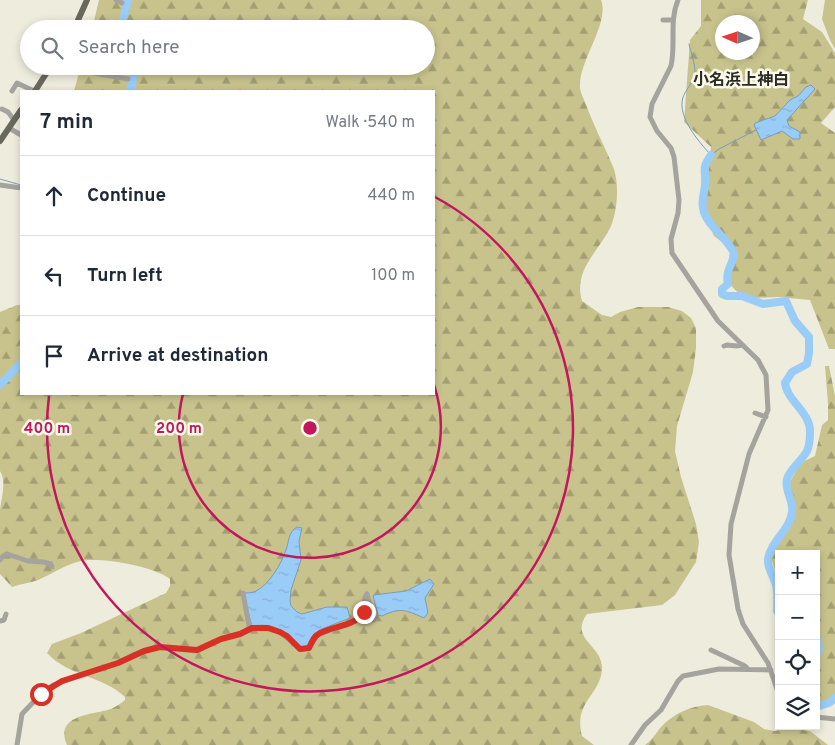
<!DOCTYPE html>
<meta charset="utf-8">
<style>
body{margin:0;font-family:Overpass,"Noto Sans JP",sans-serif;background:#f6f6f7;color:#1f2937}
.controls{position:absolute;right:15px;bottom:15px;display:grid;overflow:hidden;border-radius:0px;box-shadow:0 2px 8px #0003}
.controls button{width:45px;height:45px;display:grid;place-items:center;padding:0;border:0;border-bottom:1px solid #e0e1e3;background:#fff;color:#1f2937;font:25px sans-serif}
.compass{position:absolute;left:715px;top:15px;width:45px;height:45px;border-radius:50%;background:#fff;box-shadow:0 2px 8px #0003;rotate:273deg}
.stop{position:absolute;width:15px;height:15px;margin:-11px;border:4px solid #d93025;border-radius:50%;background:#fff}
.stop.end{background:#d93025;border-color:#fff;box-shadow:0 1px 5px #0008}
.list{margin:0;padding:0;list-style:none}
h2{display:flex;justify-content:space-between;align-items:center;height:65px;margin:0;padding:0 20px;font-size:21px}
h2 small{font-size:16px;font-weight:400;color:#747a83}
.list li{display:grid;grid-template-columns:32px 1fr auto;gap:15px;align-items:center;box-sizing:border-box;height:80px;padding:0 20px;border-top:1px solid #e0e1e3}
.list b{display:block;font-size:19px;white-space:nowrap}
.list em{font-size:16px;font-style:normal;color:#747a83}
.icon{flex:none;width:28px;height:28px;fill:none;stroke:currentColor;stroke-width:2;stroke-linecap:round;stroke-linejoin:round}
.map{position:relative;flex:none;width:835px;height:745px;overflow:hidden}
.search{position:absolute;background:#fff;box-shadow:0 2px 8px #0003;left:20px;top:20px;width:415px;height:55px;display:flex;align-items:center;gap:12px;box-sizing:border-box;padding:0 18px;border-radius:28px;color:#747a83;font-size:19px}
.panel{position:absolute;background:#fff;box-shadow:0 2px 8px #0003;left:20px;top:90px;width:415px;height:305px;border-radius:0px}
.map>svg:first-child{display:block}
</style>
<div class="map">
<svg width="835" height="745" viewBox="0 0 835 745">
<defs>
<pattern id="forest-firs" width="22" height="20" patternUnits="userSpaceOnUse" patternTransform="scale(1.25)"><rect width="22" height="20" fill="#c8c38d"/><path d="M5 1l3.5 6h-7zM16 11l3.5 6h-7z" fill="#a39f73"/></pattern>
<pattern id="water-ripples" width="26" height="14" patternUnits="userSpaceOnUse" patternTransform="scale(1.25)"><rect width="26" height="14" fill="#9accf8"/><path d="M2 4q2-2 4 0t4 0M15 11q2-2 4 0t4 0" fill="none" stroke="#85afd4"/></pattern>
</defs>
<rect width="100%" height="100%" fill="#eeecdd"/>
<path fill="#c8c38d" d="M 825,0 L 835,0 L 835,49 L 830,40 L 822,19 Z"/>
<path fill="url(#forest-firs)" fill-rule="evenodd" d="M 99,0 L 601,0 C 610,24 578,61 580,88 C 581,95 586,103 588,110 C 594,125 601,140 608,155 C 610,161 614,167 615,173 C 619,189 617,211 611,226 C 599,252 573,269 582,301 L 602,315 L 611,317 L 620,312 L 638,307 L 668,307 L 682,311 L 691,318 L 696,328 L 696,348 L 693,372 L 677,426 L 675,451 L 681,477 L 696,524 L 699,542 L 696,562 L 675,595 L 662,605 L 587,614 C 569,639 602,645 602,668 C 601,696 573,701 582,736 L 594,745 L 67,745 C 55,718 85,715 103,711 C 111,710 119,705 125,700 L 125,697 C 103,676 68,676 47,653 L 52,644 L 81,633 L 166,593 L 170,586 L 170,579 C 153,566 102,557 81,561 C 66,564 52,574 38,580 C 30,583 20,584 12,587 L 0,574 C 0,553 0,532 0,510 C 1,498 7,483 0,471 L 0,312 L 17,305 L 21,305 L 21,394 L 434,394 L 434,91 L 74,91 L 81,66 L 426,66 L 426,29 L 92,29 Z
M 701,0 L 808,0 L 803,19 L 822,32 L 835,53 L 835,107 L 821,123 L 835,133 L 835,349 L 829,349 L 810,300 L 778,297 L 755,298 L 742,296 L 728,283 L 730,248 L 714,236 L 701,207 L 708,173 L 711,147 L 684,122 L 690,40 L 701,26 ZM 722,22 L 752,22 L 752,52 L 722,52 Z
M 825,366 L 829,366 L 835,396 L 835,697 L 822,705 L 816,705 L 816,649 L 818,648 L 816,641 L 816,554 L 779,554 L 779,595 L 776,575 L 769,550 L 781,533 L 793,507 L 790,482 L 800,463 L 815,456 L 822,425 L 828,420 L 828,404 Z
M 708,705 L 754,722 L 764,729 L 775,731 L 788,728 L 810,731 L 828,745 L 645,745 C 652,740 656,733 661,727 C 673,714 690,706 708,705 Z"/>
<path fill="url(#water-ripples)" stroke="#799cb9" d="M 811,85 L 815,89 L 787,120 L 789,126 L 800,132 L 800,139 L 793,139 L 782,131 L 761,140 L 754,125 L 755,123 L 775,116 L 790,100 L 798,96 L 806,87 Z
M 297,527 L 302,528 L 299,541 L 301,560 L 291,590 L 290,601 L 291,606 L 297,612 L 302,614 L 327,607 L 347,607 L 350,618 L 319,630 L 312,637 L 309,645 L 302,648 L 283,632 L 252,627 L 244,596 L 244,593 C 248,593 252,593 256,591 C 270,584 281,564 286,550 C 289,542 288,532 297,527 Z
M 430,579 L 434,584 L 425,598 L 428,613 L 424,618 C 406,610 400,607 382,616 L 378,615 L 373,596 L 374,595 L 406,591 Z"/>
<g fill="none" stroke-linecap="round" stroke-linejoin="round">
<path stroke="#799cb9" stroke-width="1" d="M 689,44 C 691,53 695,63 695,72 C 695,81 689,85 685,93 C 673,113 699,142 711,155 L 719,149 L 756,130
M 0,179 L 21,185"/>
<path stroke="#9accf8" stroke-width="8" d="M 123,29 L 123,20 L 128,0
M 130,91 L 137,66
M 711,155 C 701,170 706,168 705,184 C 705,192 701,199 703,208 C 706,226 726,236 734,253 C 733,266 725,269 728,284 L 722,289 L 722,294 L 727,296 L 742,296 L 763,304 L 786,301 L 795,321 L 809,337 L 809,353 L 807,364 L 792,372 L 785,383 C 787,401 811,413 810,432 C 810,437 809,447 807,451 C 802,461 791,467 787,479 C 784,490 794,501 792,512 C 790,530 771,541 768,559 C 767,569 774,576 776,585 C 778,593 777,603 777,611 L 779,614
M 0,385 L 21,363
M 816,637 C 819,643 820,650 816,656
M 816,707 L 829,703 L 835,698"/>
<path stroke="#a4a39d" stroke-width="5" d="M 116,0 L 122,3
M 678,0 C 669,21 676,44 671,66 L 652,104 L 650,117 L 657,131 L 671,148 L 674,157 L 679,200 L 678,213 L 671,239 L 672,253 L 718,321 L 758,360 L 766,375 L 768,410 L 749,454 L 731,524 L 729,555 L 738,609 L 743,624 L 768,663 L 779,695
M 663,20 L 673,20
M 68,66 L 83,71 L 128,79
M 12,91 L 17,83 L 34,91
M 2,109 L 8,112 L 14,120
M 9,128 L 21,135
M 0,185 L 21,188
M 724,346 L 727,345 L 737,346 L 742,345
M 755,413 L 766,417
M 0,560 L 3,556 L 7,554 L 28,561 L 43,562 L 51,564 L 52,567
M 0,621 L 4,620 L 6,614
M 249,629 C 275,622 283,635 300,649 L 309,648 L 318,634 L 346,625 L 363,614 L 365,597 L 367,594 L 374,620
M 711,650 L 745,666 L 747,668
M 816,717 L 835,719
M 17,745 L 22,714 L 41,694 L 53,685 L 118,663 L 135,654 L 155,647 L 197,651 L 221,639 L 245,632 L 248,630 L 249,626 L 243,593
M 631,745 L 645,725 L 661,710 L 678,681 L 683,676 L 719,669 L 771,670"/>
<path stroke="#69685d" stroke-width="6" d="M 74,29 L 87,0
M 35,91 L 51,66
M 0,141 L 21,110"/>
</g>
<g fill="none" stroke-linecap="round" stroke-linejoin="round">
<path stroke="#d93025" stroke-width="6" d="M 41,694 L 62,681 L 118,663 L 144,651 L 160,647 L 197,650 L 221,639 L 240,634 L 252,628 L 268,628 L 280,632 L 287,636 L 300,649 L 309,648 C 311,644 313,638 317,635 C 331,625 354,628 364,612"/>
</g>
<g fill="none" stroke="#c2185b" stroke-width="2.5">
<path d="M434 385A131 131 0 1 1 183 394"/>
<path d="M435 197A263 263 0 1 1 49 396"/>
</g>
<g text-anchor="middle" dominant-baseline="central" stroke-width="5" stroke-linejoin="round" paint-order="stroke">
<g font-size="16" font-weight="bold" fill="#2b2b25" stroke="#fbfaea">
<text x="741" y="81">小名浜上神白</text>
</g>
</g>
<circle cx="310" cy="428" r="8" fill="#c2185b" stroke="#fbfaea" stroke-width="2.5"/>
<g font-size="15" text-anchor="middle" font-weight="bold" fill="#c2185b" stroke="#fbfaea" stroke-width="5" stroke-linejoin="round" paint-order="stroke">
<text x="47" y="433">400 m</text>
<text x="179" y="433">200 m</text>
</g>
</svg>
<div class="controls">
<button>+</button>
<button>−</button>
<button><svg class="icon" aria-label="locate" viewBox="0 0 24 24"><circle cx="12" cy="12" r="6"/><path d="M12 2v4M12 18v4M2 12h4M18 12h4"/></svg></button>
<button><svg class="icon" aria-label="layers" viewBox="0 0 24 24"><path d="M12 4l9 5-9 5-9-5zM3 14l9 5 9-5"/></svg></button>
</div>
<svg class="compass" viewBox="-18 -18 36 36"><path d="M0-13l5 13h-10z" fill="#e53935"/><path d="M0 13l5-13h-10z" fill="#747a83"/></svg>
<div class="stop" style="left:41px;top:694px"></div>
<div class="stop end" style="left:364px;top:612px"></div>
<div class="search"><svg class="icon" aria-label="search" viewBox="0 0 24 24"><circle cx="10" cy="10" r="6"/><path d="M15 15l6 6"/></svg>Search here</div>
<section class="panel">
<h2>7 min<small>Walk · 540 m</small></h2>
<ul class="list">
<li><svg class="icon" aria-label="ahead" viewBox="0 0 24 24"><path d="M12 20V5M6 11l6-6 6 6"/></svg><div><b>Continue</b></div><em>440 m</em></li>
<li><svg class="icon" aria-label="left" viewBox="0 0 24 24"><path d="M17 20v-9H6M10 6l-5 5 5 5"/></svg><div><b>Turn left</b></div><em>100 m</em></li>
<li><svg class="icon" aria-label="arrive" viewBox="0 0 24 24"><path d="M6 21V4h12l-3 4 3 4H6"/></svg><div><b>Arrive at destination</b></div></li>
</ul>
</section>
</div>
